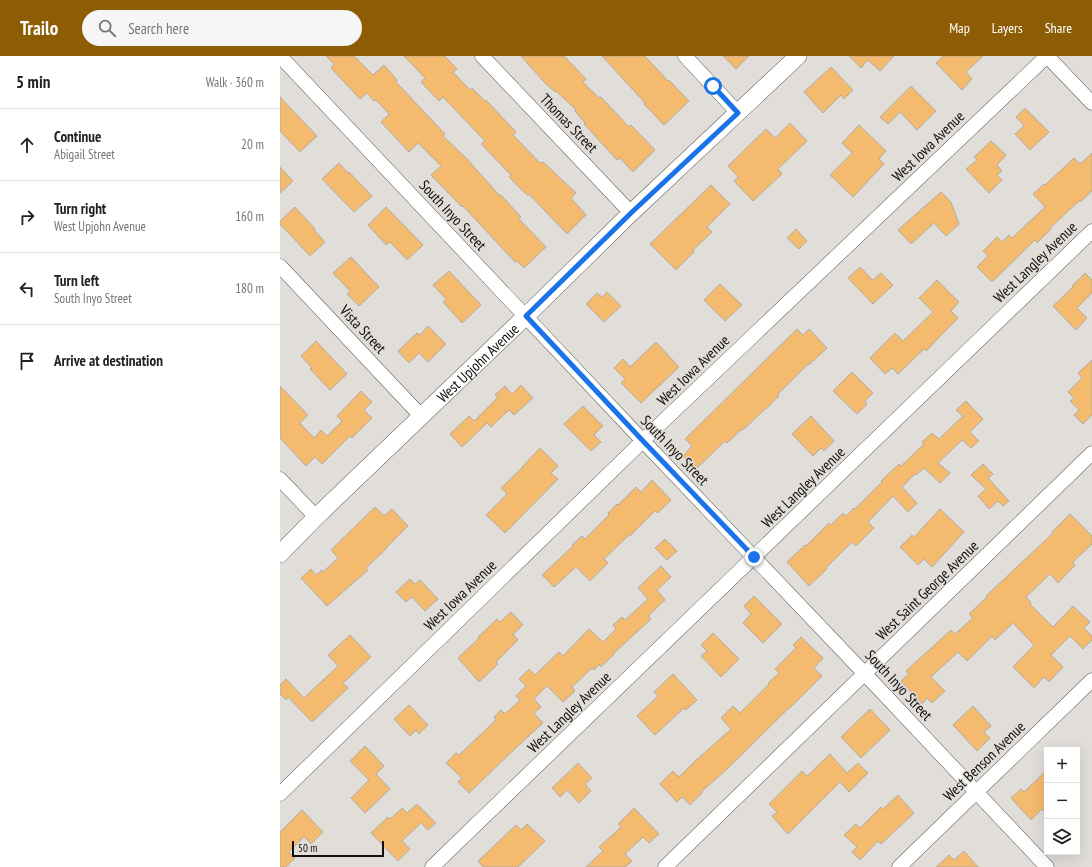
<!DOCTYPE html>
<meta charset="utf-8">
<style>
body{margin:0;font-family:"PT Sans Narrow",sans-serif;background:#f6f6f6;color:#222}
.controls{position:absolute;right:12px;bottom:12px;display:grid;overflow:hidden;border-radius:0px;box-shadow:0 4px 16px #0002}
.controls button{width:36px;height:36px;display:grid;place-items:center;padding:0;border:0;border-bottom:1px solid #e0e0e0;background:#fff;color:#222;font:20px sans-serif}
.scale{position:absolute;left:12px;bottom:10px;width:92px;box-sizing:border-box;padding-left:4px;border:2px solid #11100e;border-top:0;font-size:11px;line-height:14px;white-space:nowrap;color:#11100e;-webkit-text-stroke:3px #e1ddd8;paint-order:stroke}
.stop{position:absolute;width:12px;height:12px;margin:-9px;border:3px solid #1a73e8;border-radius:50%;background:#fff}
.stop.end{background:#1a73e8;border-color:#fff;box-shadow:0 1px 4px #0008}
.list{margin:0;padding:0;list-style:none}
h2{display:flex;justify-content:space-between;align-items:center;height:52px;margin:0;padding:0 16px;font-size:17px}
h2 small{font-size:13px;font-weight:400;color:#767676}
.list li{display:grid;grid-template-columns:26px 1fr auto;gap:12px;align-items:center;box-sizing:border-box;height:72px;padding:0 16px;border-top:1px solid #e0e0e0}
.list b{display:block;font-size:15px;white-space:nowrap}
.list p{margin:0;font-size:13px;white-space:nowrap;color:#767676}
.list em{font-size:13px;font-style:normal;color:#767676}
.icon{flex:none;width:22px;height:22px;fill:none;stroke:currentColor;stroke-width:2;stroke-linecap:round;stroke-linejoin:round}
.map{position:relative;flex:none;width:812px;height:811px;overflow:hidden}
header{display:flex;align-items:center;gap:24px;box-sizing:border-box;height:56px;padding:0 20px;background:#8d5d06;color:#fff}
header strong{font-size:19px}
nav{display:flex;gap:22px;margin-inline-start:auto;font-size:14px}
.search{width:280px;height:36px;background:#f6f6f6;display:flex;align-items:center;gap:10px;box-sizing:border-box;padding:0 14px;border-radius:22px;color:#767676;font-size:15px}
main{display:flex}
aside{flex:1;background:#fff}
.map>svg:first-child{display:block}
</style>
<header>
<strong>Trailo</strong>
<div class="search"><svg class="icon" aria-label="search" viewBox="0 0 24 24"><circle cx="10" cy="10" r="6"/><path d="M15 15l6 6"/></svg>Search here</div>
<nav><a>Map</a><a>Layers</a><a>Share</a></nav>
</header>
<main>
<aside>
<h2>5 min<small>Walk · 360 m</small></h2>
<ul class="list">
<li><svg class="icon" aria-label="ahead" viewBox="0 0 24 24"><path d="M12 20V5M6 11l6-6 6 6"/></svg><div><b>Continue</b><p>Abigail Street</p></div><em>20 m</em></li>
<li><svg class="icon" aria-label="right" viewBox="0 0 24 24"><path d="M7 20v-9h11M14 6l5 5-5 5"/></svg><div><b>Turn right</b><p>West Upjohn Avenue</p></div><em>160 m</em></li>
<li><svg class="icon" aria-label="left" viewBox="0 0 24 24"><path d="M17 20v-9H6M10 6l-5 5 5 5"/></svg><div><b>Turn left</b><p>South Inyo Street</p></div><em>180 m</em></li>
<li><svg class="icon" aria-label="arrive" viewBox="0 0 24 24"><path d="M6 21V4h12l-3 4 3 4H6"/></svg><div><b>Arrive at destination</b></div></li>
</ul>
</aside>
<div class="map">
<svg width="812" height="811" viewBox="0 0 812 811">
<rect width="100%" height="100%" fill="#e1ddd8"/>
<path fill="#f4bb6e" stroke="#b0aca8" d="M 46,0 L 74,0 L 93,19 L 104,9 L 117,24 L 116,26 L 165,78 L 163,80 L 187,103 L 220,140 L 221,139 L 241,161 L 239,163 L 266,191 L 244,212 L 237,205 L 235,206 L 183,150 L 182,151 L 151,119 L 161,110 L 138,87 L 129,96 L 101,66 L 109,58 L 96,44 L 94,45 L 87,37 L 80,43 L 51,12 L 54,8 Z
M 124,0 L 165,0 L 177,13 L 173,16 L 190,34 L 192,32 L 205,45 L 206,44 L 236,76 L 233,79 L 260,107 L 263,106 L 296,137 L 291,142 L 306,159 L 287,178 L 249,138 L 247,139 L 229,121 L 231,119 L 201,88 L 205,85 L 163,41 L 159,45 L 141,26 L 145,22 Z
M 241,0 L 284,0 L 306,23 L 303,26 L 319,42 L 321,41 L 349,71 L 351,69 L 375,94 L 353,116 L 340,102 L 337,104 L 304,68 L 305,67 L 295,55 L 296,54 L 276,35 L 275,36 L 264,26 Z
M 322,0 L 365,0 L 388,25 L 389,24 L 409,45 L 384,69 L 364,48 L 365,47 Z
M 443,0 L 469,0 L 456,13 Z
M 569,0 L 614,0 L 600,15 L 588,4 L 581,12 Z
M 663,0 L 703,0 L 686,16 L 692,23 L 682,34 L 656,7 Z
M 551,11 L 573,34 L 564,43 L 561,39 L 543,57 L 524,36 Z
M 631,30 L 656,55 L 637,74 L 620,56 L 608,68 L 600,61 Z
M 0,41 L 37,80 L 20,96 L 0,75 Z
M 745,52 L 769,76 L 750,94 L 735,78 L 744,70 L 736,61 Z
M 510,67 L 527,85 L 498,113 L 502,118 L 473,145 L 454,125 L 458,121 L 448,110 L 486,73 L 495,82 Z
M 579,69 L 606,95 L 599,103 L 604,108 L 573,141 L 550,119 L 572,97 L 562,87 Z
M 711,85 L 726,99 L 717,109 L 722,115 L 717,119 L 722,124 L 709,137 L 686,113 L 697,104 L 694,101 Z
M 812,97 L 812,135 L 800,146 L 799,145 L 770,172 L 771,173 L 757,187 L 755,184 L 712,226 L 697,211 L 708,200 L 703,195 L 717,181 L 722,186 L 729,179 L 732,182 L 765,151 L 753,138 L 764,128 L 765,129 L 794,102 L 800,108 Z
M 59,107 L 68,117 L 69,116 L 92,140 L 74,156 L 42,123 Z
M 0,111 L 13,125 L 0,137 Z
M 431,129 L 450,148 L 427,171 L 432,176 L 413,194 L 414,196 L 396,214 L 370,188 Z
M 661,136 L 671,146 L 679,168 L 666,180 L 654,167 L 631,188 L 618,174 Z
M 15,151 L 35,173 L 34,174 L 45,186 L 30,200 L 0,168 L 0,165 Z
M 106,151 L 143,189 L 127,204 L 110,186 L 106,189 L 88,169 Z
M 516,173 L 527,185 L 519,193 L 507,182 Z
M 71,201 L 99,231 L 79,250 L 67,238 L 70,235 L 53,217 Z
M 580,211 L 593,224 L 601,217 L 613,229 L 593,248 L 568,222 Z
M 169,215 L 201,249 L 182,267 L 163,246 L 166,243 L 153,229 Z
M 805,217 L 812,224 L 812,237 L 797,252 L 807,262 L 796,274 L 773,250 L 793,231 L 792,230 Z
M 657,224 L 679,246 L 671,255 L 678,262 L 646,295 L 644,293 L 618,318 L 612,312 L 605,318 L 590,302 L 615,277 L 623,285 L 653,256 L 639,242 Z
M 440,228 L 462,249 L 445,265 L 424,244 Z
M 327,236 L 341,250 L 324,266 L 306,248 L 317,237 L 322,241 Z
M 148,270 L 166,288 L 148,306 L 139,297 L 129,307 L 118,295 L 137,277 L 140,279 Z
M 517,273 L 523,279 L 529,273 L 547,292 L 529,309 L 528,308 L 498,338 L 499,340 L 486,353 L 486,352 L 463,374 L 462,373 L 447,387 L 445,385 L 416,413 L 403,400 L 412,390 L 405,383 Z
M 36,285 L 67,318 L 50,334 L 30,313 L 32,312 L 21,300 Z
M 376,286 L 399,311 L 361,347 L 341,327 L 345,323 L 334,312 L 343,303 L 350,311 Z
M 812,304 L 812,359 L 803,368 L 794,359 L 799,354 L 790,345 L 794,342 L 788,336 L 802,322 L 798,317 Z
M 572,316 L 593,337 L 585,345 L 587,348 L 577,358 L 553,335 Z
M 241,329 L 253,342 L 234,359 L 229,354 L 211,371 L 207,367 L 182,391 L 170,378 L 189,360 L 194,365 L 218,341 L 215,339 L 225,330 L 232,338 Z
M 0,330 L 28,359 L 20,367 L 34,382 L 41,374 L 47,380 L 62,365 L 57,360 L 81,335 L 92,346 L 84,354 L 92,362 L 72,382 L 70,380 L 42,408 L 35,401 L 26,410 L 0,382 Z
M 686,345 L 703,363 L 690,376 L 699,385 L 691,392 L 682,384 L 658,407 L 670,417 L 660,427 L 644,412 L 636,419 L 635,418 L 622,431 L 637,447 L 628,456 L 613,440 L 588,466 L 594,472 L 576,490 L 572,486 L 546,512 L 547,513 L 529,530 L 507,506 L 525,489 L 526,490 L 549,467 L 551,469 L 563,457 L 566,460 L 574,452 L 575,453 L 602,426 L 601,425 L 619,408 L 621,410 L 644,388 L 642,386 L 652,377 L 659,383 L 683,360 L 676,354 Z
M 303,350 L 323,370 L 314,379 L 321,386 L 311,395 L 284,368 Z
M 531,360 L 554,385 L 544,395 L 541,392 L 533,400 L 512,378 Z
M 260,392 L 278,410 L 271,417 L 278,423 L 225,477 L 206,459 L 227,438 L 221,432 L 243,411 L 242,411 Z
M 703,408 L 713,418 L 708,422 L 729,445 L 723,450 L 718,445 L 709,453 L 698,440 L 706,433 L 691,419 Z
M 372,424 L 391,444 L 378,457 L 375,455 L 350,480 L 349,479 L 324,503 L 328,507 L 310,525 L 296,511 L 274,531 L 262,519 L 293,490 L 292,489 L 302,480 L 305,483 L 329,459 L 328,457 L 337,448 L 338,449 L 356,431 L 361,436 Z
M 95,451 L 104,460 L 112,453 L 128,470 L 107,491 L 107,492 L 86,512 L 88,514 L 47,550 L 21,522 L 31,513 L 36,519 L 42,514 L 43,516 L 58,502 L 51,494 Z
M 660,453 L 684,476 L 652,511 L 644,503 L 638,509 L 620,491 L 632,479 L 634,481 Z
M 790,458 L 812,480 L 812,488 L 793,506 L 795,509 L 778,527 L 770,518 L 746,541 L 751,547 L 750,548 L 773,571 L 793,550 L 810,566 L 804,572 L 812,580 L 812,584 L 803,593 L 790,580 L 771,599 L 783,611 L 769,626 L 764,621 L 754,632 L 733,611 L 754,589 L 733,567 L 715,584 L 712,580 L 687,605 L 678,596 L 651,621 L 665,635 L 652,647 L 647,642 L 642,648 L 621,625 L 629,618 L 626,615 L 671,574 L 675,578 L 693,562 L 689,558 L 707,541 L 706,540 L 773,477 L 772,476 Z
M 385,483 L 397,495 L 387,504 L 375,492 Z
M 381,510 L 391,521 L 377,534 L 385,544 L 368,560 L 371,563 L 334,597 L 334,598 L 321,611 L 319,608 L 314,614 L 312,612 L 292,631 L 295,635 L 283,646 L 267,630 L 254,643 L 261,651 L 254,657 L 263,667 L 241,687 L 189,737 L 178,726 L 182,722 L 166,707 L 176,697 L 179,699 L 216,664 L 214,661 L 221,654 L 225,658 L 240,644 L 236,640 L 246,630 L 239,623 L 249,613 L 255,619 L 279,596 L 283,600 L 309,573 L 323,586 L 336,573 L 333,569 L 342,561 L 345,564 L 368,543 L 358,532 Z
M 130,523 L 135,528 L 140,524 L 158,543 L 145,555 L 132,541 L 126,546 L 116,536 Z
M 474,540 L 502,568 L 483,587 L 463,567 L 471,558 L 464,550 Z
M 231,556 L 243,569 L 233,578 L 238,584 L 216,606 L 218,608 L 199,626 L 178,602 L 199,582 L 198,581 L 217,563 L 220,566 Z
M 433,577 L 459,603 L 441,621 L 421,600 L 427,595 L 421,589 Z
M 70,579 L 91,601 L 63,627 L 68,632 L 32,666 L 8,641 L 6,644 L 0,638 L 0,629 L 6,623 L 24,642 L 58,610 L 48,599 Z
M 521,581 L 543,602 L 534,612 L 542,620 L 511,651 L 511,650 L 447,713 L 421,736 L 422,737 L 410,749 L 402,741 L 397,746 L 380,728 L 393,715 L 399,721 L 414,706 L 451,673 L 441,662 L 453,650 L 460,657 L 489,628 L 488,627 L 499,617 L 495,613 L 516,592 L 513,589 Z
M 393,618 L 417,644 L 406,654 L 404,652 L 375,679 L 357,660 L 378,640 L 374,636 Z
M 129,649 L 148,669 L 139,678 L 136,674 L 130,680 L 114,663 Z
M 693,650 L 711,670 L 704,676 L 710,682 L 697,695 L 673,669 Z
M 590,653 L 610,674 L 581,702 L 561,681 Z
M 85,690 L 104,710 L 96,718 L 110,733 L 85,757 L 71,742 L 89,724 L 70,705 Z
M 550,698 L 567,717 L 578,707 L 588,717 L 569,736 L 560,726 L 508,778 L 492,760 L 497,756 L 489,748 L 522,715 L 527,720 Z
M 298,707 L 312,722 L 305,728 L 311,735 L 299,747 L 287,734 L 280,741 L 272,732 Z
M 767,714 L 767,758 L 762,753 L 751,764 L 731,742 L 741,733 L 744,736 Z
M 618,739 L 634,757 L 601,788 L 598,785 L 580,804 L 572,796 L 577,791 L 564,779 L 576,768 L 580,772 L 601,751 L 603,753 Z
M 137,748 L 156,767 L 148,774 L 141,767 L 122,785 L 130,793 L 118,805 L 91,777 L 108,761 L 110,763 L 122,752 L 127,757 Z
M 354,752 L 379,778 L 369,787 L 363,781 L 345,798 L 352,805 L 345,811 L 306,811 L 323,795 L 319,791 L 341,771 L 338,768 Z
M 22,754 L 43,776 L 31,788 L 24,781 L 9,796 L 15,802 L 6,811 L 0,811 L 0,776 Z
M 247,768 L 265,785 L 238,811 L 203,811 L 198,805 L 236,769 L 241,774 Z
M 684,795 L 698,811 L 656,811 L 669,799 L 674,804 Z"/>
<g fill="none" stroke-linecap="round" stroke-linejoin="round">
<g stroke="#625e5a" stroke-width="15">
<path id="minor" d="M 0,0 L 363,385 L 585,618 L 767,811
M 202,0 L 351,157
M 405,0 L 458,57
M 767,0 L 812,47
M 0,210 L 141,360
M 0,423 L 36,461
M 0,738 L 376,372 L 767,0
M 152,811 L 812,175
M 385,811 L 812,397
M 619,811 L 812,624"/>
</g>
<g stroke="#625e5a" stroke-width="18">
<g id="tertiary">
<path id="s1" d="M 0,498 L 36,461 L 246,260 L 351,157 L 518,0"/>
</g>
</g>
<use href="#minor" stroke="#fff" stroke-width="14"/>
<use href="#tertiary" stroke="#fff" stroke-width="17"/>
</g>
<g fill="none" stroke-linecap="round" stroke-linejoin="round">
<path stroke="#1a73e8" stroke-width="5" d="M 433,30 L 458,57 L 351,157 L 246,260 L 363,385 L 474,501"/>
</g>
<g text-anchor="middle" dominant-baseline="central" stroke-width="3" stroke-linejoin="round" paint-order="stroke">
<g font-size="15" fill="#11100e" stroke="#e1ddd8">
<text transform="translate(289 67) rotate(46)">Thomas Street</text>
<text transform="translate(648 90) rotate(-44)">West Iowa Avenue</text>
<text transform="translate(173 159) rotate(47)">South Inyo Street</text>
<text transform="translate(755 206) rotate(-44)">West Langley Avenue</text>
<text transform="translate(83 273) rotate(47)">Vista Street</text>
<text stroke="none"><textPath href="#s1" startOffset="275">West Upjohn Avenue</textPath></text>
<text transform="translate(413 314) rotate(-44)">West Iowa Avenue</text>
<text transform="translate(395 394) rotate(46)">South Inyo Street</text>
<text transform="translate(523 431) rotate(-44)">West Langley Avenue</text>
<text transform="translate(647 534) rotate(-44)">West Saint George Avenue</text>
<text transform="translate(180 539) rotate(-44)">West Iowa Avenue</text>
<text transform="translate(619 629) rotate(47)">South Inyo Street</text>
<text transform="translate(289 656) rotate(-44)">West Langley Avenue</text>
<text transform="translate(704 705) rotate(-44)">West Benson Avenue</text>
</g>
</g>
</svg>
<div class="controls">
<button>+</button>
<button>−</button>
<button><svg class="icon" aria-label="layers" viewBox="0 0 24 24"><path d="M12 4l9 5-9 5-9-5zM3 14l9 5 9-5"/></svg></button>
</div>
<div class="scale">50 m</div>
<div class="stop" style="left:433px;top:30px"></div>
<div class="stop end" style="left:474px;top:501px"></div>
</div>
</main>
